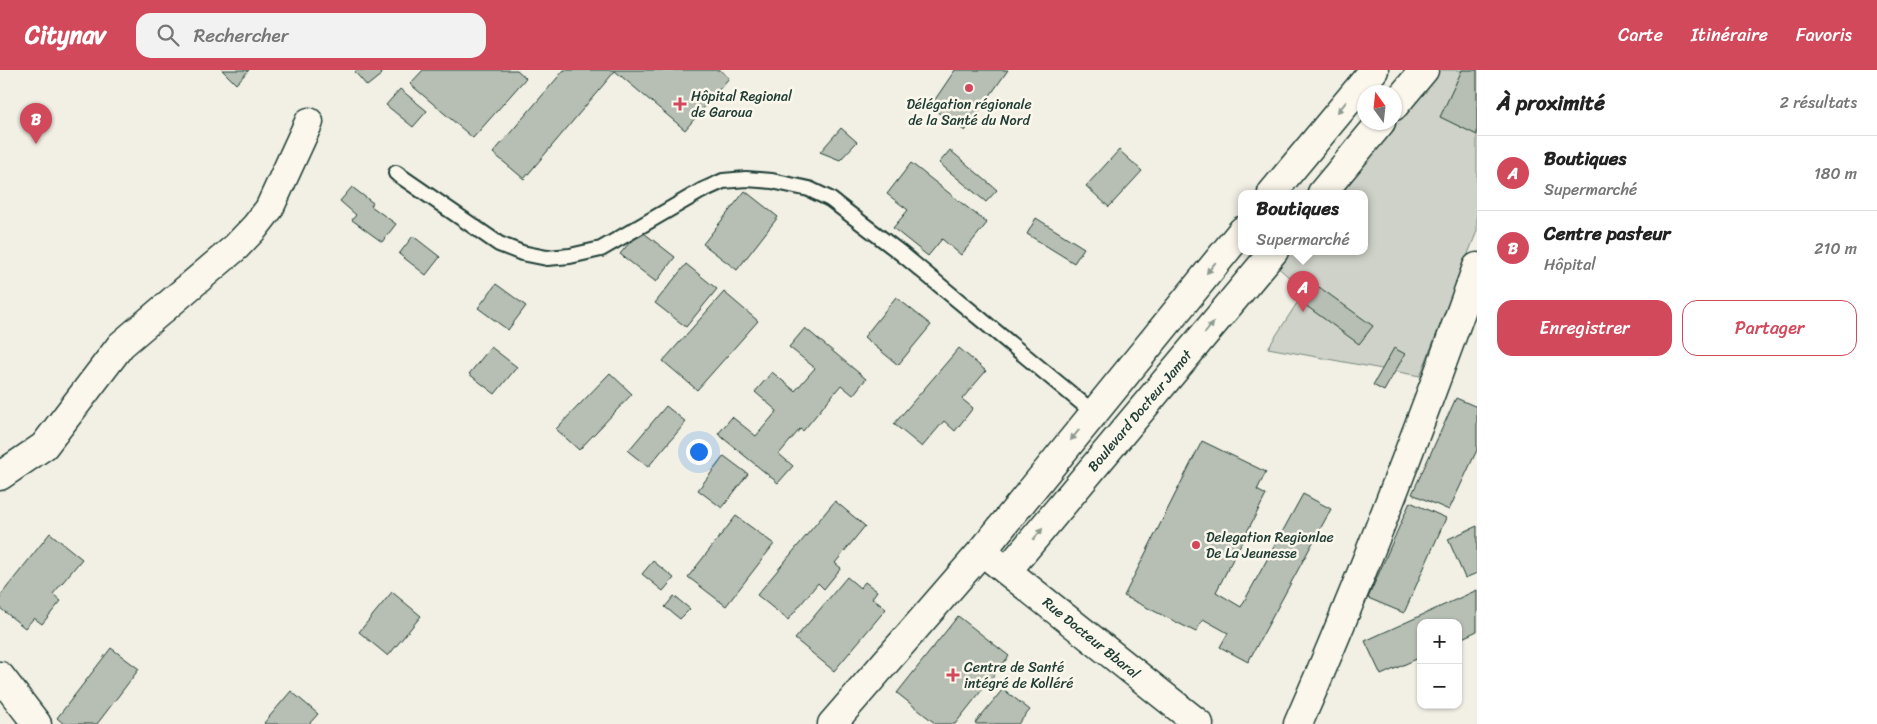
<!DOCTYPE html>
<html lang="fr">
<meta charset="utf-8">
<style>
body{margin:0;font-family:Sriracha,sans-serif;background:#f2f2f2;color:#222}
.controls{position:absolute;right:15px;bottom:15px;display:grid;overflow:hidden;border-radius:10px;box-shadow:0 1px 4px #0004}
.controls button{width:45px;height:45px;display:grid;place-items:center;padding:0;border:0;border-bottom:1px solid #e0e0e0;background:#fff;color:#222;font:25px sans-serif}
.compass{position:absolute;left:1357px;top:15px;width:45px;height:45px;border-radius:50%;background:#fff;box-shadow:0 1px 4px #0004;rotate:345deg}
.you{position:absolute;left:698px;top:381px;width:18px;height:18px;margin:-12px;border:4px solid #fff;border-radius:50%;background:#1a73e8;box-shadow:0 0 0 8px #1a73e833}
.badge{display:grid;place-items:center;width:32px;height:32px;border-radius:50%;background:#d1495b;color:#fff;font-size:16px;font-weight:700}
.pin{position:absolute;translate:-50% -41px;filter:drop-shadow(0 1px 2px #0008)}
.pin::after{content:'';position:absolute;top:26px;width:18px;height:15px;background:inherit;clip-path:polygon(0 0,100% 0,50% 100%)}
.popup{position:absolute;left:1238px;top:120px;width:130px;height:65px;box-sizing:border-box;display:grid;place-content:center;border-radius:10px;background:#fff;filter:drop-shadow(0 1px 4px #0005);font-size:16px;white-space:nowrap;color:#767676}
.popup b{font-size:19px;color:#222}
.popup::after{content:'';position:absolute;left:50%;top:100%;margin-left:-10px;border:10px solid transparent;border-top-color:#fff}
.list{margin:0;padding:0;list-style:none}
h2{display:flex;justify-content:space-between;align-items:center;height:65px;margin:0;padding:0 20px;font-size:21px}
h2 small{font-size:16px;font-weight:400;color:#767676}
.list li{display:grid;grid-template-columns:32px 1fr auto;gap:15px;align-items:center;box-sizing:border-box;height:75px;padding:0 20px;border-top:1px solid #e0e0e0}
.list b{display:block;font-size:19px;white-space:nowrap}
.list p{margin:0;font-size:16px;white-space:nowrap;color:#767676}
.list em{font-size:16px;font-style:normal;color:#767676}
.actions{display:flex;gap:10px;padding:15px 20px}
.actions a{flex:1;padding:11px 0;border:1px solid #d1495b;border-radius:15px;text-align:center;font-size:18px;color:#d1495b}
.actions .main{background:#d1495b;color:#fff}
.icon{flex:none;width:28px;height:28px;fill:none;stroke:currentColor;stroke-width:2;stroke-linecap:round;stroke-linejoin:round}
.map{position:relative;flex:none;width:1477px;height:654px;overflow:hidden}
header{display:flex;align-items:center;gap:30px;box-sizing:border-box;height:70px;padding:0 25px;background:#d1495b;color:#fff}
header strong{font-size:24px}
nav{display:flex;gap:28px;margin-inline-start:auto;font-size:18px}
.search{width:350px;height:45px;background:#f2f2f2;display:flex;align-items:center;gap:12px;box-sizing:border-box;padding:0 18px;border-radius:15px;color:#767676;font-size:19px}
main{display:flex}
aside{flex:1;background:#fff}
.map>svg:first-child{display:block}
</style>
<header>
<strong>Citynav</strong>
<div class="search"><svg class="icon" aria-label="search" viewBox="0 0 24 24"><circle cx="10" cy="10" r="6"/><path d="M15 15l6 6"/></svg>Rechercher</div>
<nav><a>Carte</a><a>Itinéraire</a><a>Favoris</a></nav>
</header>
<main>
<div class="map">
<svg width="1477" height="654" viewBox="0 0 1477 654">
<rect width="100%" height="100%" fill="#f2f0e5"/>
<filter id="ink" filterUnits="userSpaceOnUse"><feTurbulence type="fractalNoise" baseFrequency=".02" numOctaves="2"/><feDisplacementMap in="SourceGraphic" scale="10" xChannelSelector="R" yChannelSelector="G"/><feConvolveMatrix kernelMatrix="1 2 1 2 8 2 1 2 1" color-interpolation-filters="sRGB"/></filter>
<g filter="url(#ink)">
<path fill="#cfd2c8" stroke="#77887e" d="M 1435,0 L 1477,0 L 1477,161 L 1420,306 L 1268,278 L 1299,230 L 1291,209 L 1273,193 L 1283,181 L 1364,181 L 1364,123 L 1332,123 L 1391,53 L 1394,52 L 1395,48 Z"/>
<path fill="#b7beb3" stroke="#1f3d34" d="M 222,0 L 249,0 L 236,14 Z
M 357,0 L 379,0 L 382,4 L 367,16 L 355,2 Z
M 423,0 L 517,0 L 526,8 L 473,68 L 410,14 Z
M 564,0 L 720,0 L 729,8 L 685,60 L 615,1 L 524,109 L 493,83 Z
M 955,0 L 1008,0 L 965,61 L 930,37 Z
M 1462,0 L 1477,0 L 1477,65 L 1440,47 Z
M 400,19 L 427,41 L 413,57 L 386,35 Z
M 841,58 L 857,72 L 840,90 L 820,82 Z
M 950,80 L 997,120 L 986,132 L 939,93 Z
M 1119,80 L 1142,101 L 1109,137 L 1086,116 Z
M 911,93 L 987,153 L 961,185 L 942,169 L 928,186 L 893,158 L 908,140 L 887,124 Z
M 352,117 L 373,133 L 371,136 L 396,154 L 382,172 L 352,150 L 356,145 L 340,131 Z
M 745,121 L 778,147 L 737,200 L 703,174 Z
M 1036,148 L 1084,178 L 1074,193 L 1027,164 Z
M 640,160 L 675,187 L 656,212 L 620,184 Z
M 413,166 L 440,187 L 426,205 L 399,184 Z
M 686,194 L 717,219 L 686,257 L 655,233 Z
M 496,214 L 526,236 L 508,260 L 478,238 Z
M 1319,217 L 1373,256 L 1359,274 L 1305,235 Z
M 724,222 L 758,251 L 697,320 L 663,291 Z
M 896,227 L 931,255 L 898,295 L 864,267 Z
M 805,258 L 866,309 L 853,325 L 841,315 L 803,361 L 800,359 L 779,384 L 793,396 L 778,413 L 718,364 L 732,347 L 756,366 L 777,341 L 755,322 L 772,302 L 795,321 L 815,298 L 789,277 Z
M 491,277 L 517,297 L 495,324 L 469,304 Z
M 959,278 L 986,301 L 962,329 L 973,338 L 955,361 L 944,351 L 922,377 L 894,354 Z
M 1394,278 L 1405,284 L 1384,321 L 1373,315 Z
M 610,303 L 632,324 L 579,380 L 556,359 Z
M 1456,328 L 1477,337 L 1477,380 L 1449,440 L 1412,424 Z
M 666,336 L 686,352 L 648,397 L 628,381 Z
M 1202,371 L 1266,402 L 1257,420 L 1266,425 L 1216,522 L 1241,537 L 1303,424 L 1331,439 L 1248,592 L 1220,577 L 1228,563 L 1203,549 L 1196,562 L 1124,526 Z
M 724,386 L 748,404 L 722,438 L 698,420 Z
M 835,431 L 865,456 L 835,493 L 841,498 L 824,519 L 818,513 L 788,550 L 757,525 Z
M 1410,432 L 1446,448 L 1404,543 L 1368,528 Z
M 736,446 L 774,474 L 726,536 L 688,507 Z
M 1477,456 L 1477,503 L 1465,508 L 1448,469 Z
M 50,463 L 82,489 L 53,524 L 61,531 L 42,554 L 34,548 L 25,558 L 0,538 L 0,526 Z
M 653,491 L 674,508 L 663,521 L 642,504 Z
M 847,507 L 860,518 L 865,512 L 877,521 L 872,528 L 886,539 L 834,601 L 795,569 Z
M 1477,520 L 1477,561 L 1458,570 L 1458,553 L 1421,553 L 1421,587 L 1381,605 L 1365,571 Z
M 392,522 L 421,546 L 388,586 L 359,562 Z
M 674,526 L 690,539 L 680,549 L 665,537 Z
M 958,546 L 1009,586 L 955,654 L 936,654 L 897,623 Z
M 111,578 L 139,599 L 97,654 L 64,654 L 57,648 Z
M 1003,619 L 1030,640 L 1018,654 L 977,654 L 975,653 Z
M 291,621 L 318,644 L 309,654 L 265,654 L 264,653 Z"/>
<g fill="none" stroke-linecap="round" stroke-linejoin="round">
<g stroke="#1f3d34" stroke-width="18">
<path id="lane" d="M 396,103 L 499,174 L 522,183 L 547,188 L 570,186 L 601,179 L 701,121 L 723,111 L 746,109 L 772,111 L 809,119 L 830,129 L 902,184 L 1094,343"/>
</g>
<g stroke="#1f3d34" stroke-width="31">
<path id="street" d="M 1394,36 L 1424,0
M 1272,123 L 1374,0
M 1322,123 L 1381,52
M 0,406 L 44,376 L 121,275 L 236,177 L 255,157 L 269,139 L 309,52
M 993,490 L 1199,654
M 1007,501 L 1274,181
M 0,606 L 37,654
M 832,654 L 982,481 L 1242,161
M 1298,654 C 1364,504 1422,351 1477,197"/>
</g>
<use href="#lane" stroke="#fbf7ec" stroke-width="14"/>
<use href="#street" stroke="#fbf7ec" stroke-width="28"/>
</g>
<defs><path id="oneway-solid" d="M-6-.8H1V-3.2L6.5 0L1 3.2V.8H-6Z" transform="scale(1.25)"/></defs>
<g fill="#8d9a90">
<use href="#oneway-solid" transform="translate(1342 37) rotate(129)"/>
<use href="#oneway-solid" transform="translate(1211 198) rotate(129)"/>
<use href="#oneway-solid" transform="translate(1209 258) rotate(-50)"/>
<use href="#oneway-solid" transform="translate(1075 365) rotate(129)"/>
<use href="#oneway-solid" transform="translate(1038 464) rotate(-50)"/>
</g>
</g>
<g fill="#d1495b" stroke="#fbf7ec" stroke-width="2">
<circle cx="969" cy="18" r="5"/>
<path d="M677.5 26.5h5v5h5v5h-5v5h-5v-5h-5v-5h5z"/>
<circle cx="1196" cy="475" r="5"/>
<path d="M950.5 597.5h5v5h5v5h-5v5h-5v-5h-5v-5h5z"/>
</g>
<g text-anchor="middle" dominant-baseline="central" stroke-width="5" stroke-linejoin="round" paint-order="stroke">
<g font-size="14" fill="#1f3d34" stroke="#fbf7ec" text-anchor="start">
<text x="691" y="26">Hôpital Regional<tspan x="691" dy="16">de Garoua</tspan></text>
<text x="969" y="34" text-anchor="middle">Délégation régionale<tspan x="969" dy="16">de la Santé du Nord</tspan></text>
<text x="1206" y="467">Delegation Regionlae<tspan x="1206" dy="16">De La Jeunesse</tspan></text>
<text x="964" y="597">Centre de Santé<tspan x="964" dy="16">intégré de Kolléré</tspan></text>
</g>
<g font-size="14" fill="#1f3d34" stroke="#fbf7ec">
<text transform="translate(1140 341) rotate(-50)">Boulevard Docteur Jamot</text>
<text transform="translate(1091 568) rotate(39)">Rue Docteur Bbaral</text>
</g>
</g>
</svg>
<div class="controls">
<button>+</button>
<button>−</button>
</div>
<svg class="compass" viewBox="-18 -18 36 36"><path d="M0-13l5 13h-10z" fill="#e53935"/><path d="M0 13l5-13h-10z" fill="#767676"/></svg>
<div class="you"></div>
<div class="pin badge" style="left:1303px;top:242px">A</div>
<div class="popup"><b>Boutiques</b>Supermarché</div>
<div class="pin badge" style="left:36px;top:74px">B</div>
</div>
<aside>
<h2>À proximité<small>2 résultats</small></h2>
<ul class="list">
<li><span class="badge">A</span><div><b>Boutiques</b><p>Supermarché</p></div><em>180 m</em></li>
<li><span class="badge">B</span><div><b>Centre pasteur</b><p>Hôpital</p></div><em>210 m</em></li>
</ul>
<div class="actions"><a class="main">Enregistrer</a><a>Partager</a></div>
</aside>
</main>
